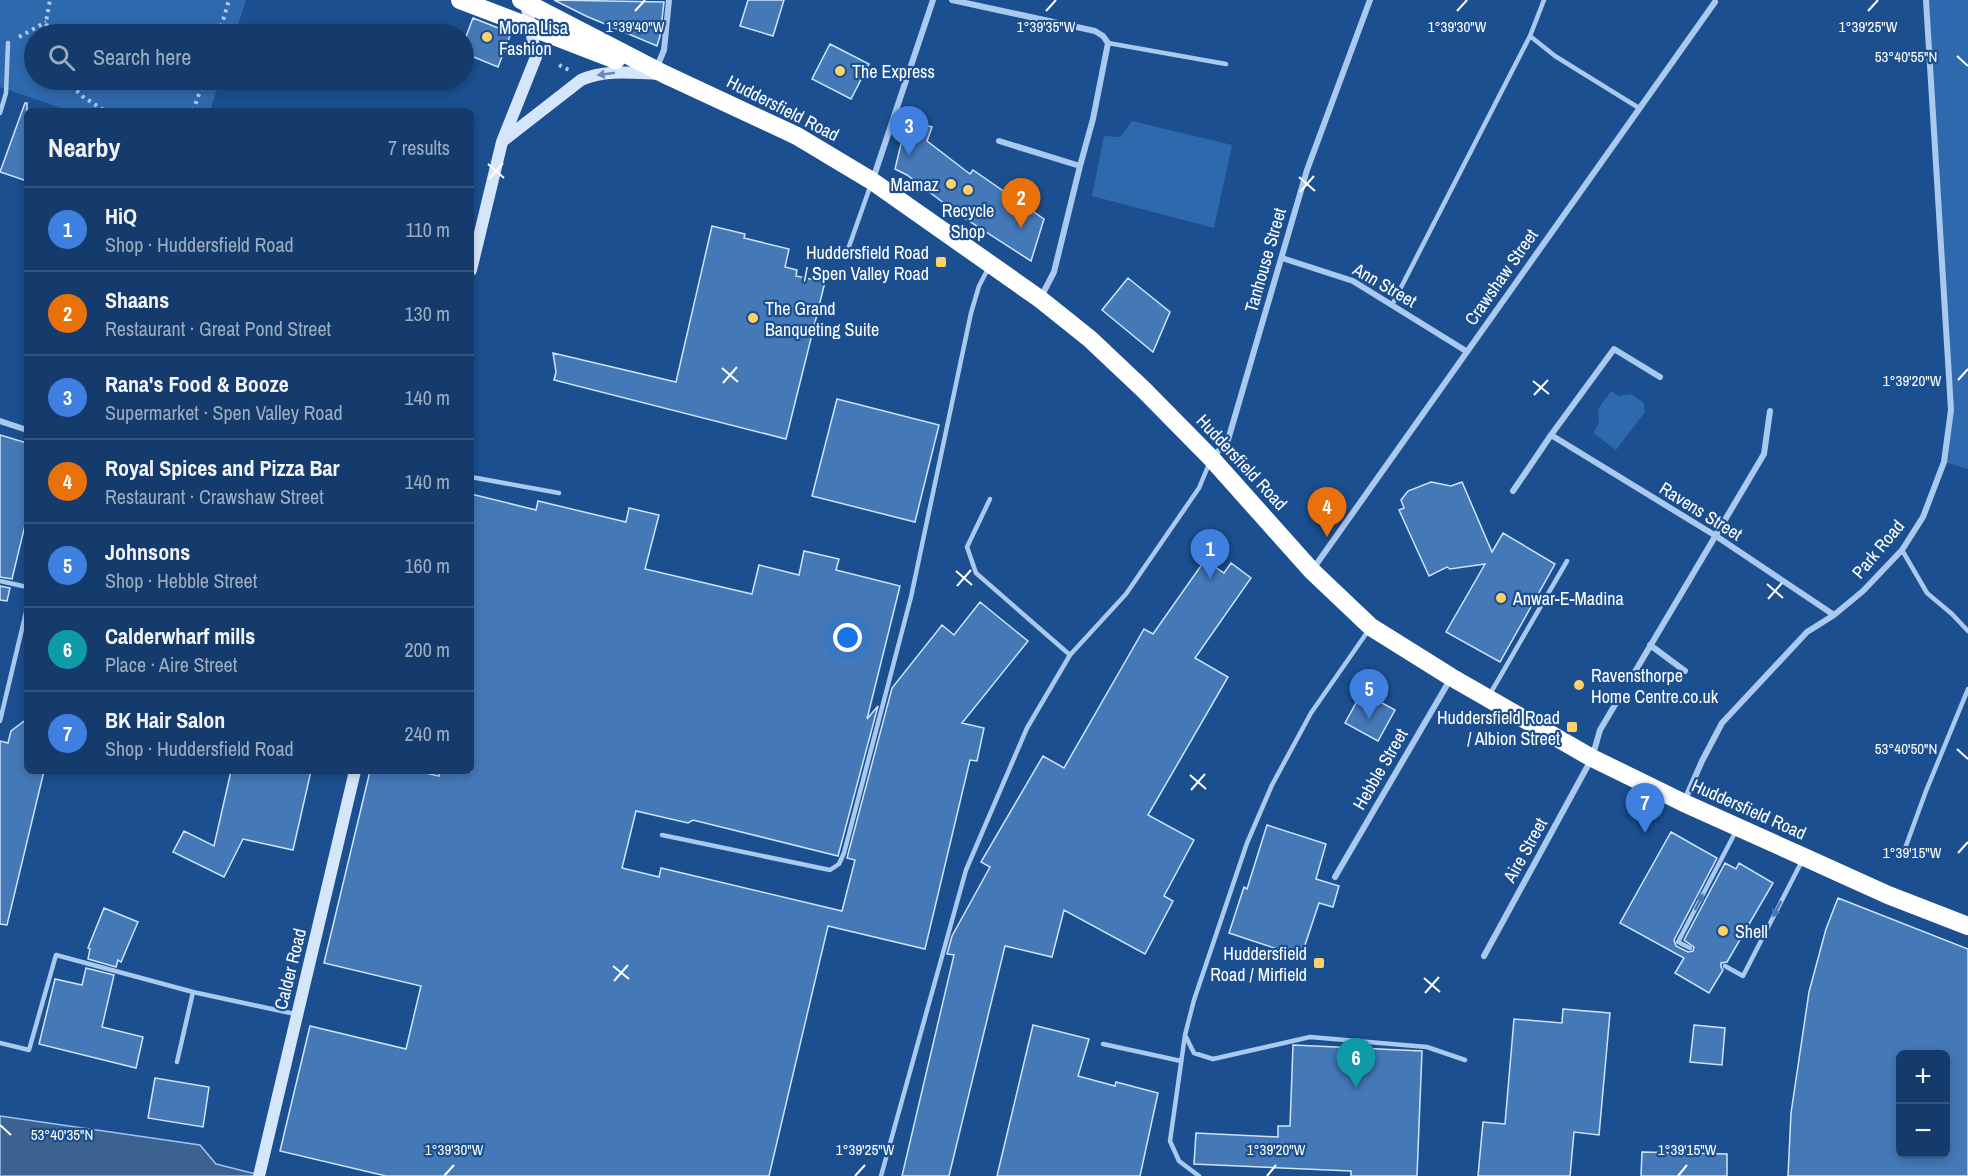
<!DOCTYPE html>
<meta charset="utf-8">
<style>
body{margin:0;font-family:"Archivo Narrow",sans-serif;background:#1d4271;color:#f1f3f6}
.controls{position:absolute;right:18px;bottom:18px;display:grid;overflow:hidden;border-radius:9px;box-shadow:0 3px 9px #0003}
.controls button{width:54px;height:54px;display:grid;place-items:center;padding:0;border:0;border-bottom:2px solid #33557e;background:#143b6b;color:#f1f3f6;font:30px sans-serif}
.you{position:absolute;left:848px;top:638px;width:21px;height:21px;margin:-15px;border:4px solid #fff;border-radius:50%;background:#1a73e8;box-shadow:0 0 0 9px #1a73e833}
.badge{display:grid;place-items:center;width:39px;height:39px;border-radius:50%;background:#ffd166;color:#fff;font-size:20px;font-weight:700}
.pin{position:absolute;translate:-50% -50px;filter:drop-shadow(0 2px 3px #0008)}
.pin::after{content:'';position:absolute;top:32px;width:21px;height:18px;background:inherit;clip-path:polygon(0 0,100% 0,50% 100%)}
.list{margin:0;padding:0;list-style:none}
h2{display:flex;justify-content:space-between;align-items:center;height:78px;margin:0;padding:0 24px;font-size:26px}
h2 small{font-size:20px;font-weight:400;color:#9dadc1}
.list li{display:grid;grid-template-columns:39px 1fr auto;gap:18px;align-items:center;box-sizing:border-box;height:84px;padding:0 24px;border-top:2px solid #33557e}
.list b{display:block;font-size:22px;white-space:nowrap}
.list p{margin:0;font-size:20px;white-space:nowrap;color:#9dadc1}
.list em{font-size:20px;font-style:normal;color:#9dadc1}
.icon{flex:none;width:33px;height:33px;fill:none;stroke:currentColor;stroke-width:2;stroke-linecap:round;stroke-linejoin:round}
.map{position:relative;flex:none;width:1968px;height:1176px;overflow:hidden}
.search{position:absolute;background:#143b6b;box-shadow:0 3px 9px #0003;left:24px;top:24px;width:450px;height:66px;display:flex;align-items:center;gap:15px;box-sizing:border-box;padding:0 21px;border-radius:33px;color:#9dadc1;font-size:22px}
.panel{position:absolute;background:#143b6b;box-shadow:0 3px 9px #0003;left:24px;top:108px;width:450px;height:666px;border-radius:9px}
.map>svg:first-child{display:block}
</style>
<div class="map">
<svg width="1968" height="1176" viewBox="0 0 1968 1176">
<rect width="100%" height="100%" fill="#1b4f8f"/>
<path fill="#2e69ad" d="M 0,0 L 246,0 L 235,34 L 34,34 L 34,80 L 220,80 L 210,111 L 70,111 L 0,87 Z
M 1926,0 L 1968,0 L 1968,469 L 1944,462 L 1951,410 Z
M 1132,121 L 1232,145 L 1214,228 L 1092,196 L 1104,136 L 1120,137 Z
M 1611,391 L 1619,396 L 1631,394 L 1643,402 L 1645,412 L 1616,450 L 1593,433 L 1599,423 L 1598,409 Z"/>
<path fill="#3c6290" stroke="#9cc4f0" stroke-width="1.5" d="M 0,1116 L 200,1145 L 216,1164 L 264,1176 L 0,1176 Z"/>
<path fill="#4478b7" stroke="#cfe3fa" stroke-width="1.5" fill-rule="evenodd" d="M 554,0 L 664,2 L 660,36 L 657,46 L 586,16 Z
M 748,0 L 784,0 L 773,36 L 740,26 Z
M 473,18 L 511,33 L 498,67 L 464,53 L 464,42 Z
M 830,44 L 869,64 L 851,99 L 812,79 Z
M 25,103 L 27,103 L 27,181 L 0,172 Z
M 907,119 L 932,127 L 927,141 L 970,174 L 973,170 L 1044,219 L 1031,261 L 958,214 L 907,175 L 895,169 Z
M 712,226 L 745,234 L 744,238 L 789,249 L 785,267 L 797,270 L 796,276 L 825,282 L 786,439 L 554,380 L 556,372 L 553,353 L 676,382 Z
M 1128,278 L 1170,312 L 1153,352 L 1102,310 Z
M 837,399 L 939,425 L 915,522 L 812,496 Z
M 0,435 L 27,443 L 27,517 L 12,579 L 0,577 Z
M 1431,482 L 1451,486 L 1462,482 L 1492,552 L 1503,533 L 1555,564 L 1500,662 L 1446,632 L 1485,564 L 1450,569 L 1447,567 L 1429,576 L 1399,510 L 1404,508 L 1401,500 L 1408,491 Z
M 471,494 L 536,510 L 538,501 L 626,522 L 629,508 L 659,515 L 645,569 L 752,594 L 759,565 L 799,575 L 804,551 L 839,559 L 836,570 L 900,586 L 867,719 L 878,706 L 838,856 L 693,820 L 688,823 L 636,811 L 622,868 L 659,877 L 661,868 L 842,911 L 855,860 L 847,858 L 892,688 L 942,625 L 954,635 L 980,602 L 1028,641 L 962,723 L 984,728 L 977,761 L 970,760 L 925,949 L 828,926 L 769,1176 L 386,1176 L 280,1151 L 310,1026 L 406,1049 L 421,986 L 324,963 L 370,771 L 417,771 L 439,776 L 440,771 L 471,771 Z
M 1205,560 L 1224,573 L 1231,563 L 1251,578 L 1195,658 L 1228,677 L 1148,815 L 1194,840 L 1164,896 L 1173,901 L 1145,954 L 1064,910 L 1052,957 L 1005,946 L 949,1176 L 902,1176 L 954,955 L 947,954 L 952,936 L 990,867 L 981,862 L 1043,756 L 1064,768 L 1144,629 L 1153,634 Z
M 0,586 L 10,588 L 7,601 L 0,600 Z
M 1362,692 L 1395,710 L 1378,741 L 1345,723 Z
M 27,719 L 27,771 L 44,771 L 7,925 L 0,924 L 0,741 L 8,743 L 11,731 Z
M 231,771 L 311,771 L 293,850 L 243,839 L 224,877 L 173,852 L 184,831 L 214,846 Z
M 1267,825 L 1326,844 L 1316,879 L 1339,886 L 1333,907 L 1319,903 L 1301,957 L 1229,933 L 1244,887 L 1247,889 Z
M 1671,832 L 1717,858 L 1674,940 L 1676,946 L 1688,952 L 1693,951 L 1694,947 L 1684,940 L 1725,863 L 1736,869 L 1739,863 L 1773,883 L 1727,962 L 1721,963 L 1721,967 L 1723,970 L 1709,993 L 1675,973 L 1684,958 L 1620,923 Z
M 1838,898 L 1968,949 L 1968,1176 L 1788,1176 L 1791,1113 L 1809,992 L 1826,929 ZM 1900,1054 L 1946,1054 L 1946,1154 L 1900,1154 Z
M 104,908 L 138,922 L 121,962 L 118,960 L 116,967 L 88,959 L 90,949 L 88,948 Z
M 86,968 L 114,975 L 102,1027 L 143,1037 L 136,1068 L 39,1044 L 55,979 L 82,985 Z
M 1563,1009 L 1610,1013 L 1599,1135 L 1574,1132 L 1570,1176 L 1478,1176 L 1483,1122 L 1505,1124 L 1514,1019 L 1562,1023 Z
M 1033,1025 L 1089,1039 L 1078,1076 L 1115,1086 L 1116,1082 L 1158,1093 L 1140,1176 L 997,1176 Z
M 1694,1025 L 1725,1028 L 1722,1065 L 1690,1062 Z
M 1293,1045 L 1422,1051 L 1417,1176 L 1351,1176 L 1351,1171 L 1194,1164 L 1196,1133 L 1278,1137 L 1278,1126 L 1290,1126 Z
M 155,1078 L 209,1087 L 203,1127 L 148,1118 Z
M 1642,1152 L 1727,1154 L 1727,1176 L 1641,1176 Z"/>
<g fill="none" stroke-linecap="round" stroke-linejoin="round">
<path stroke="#a9c9ee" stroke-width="4" stroke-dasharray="3 4.5" stroke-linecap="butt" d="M 49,34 L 46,22 L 50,0
M 219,34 L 229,0
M 19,37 L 46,22
M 559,65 L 569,70
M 66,80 L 82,96 L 105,111
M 193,111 L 204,80"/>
<path stroke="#a9c9ee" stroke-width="4.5" d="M 1530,36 L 1555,56 L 1639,108
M 1108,43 L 1226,64
M 0,113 L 6,93 L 8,43
M 846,255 L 870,187
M 1392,305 L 1530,36 L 1544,0
M 471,477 L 559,493
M 990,499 L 967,547 L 976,573 L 1070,655
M 1902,550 L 1927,593 L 1952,614 L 1968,631
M 0,581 L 27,587
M 1368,631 L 1311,713 L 1272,785 L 1247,843 L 1194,1000 L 1185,1035 L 1194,1053 L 1213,1059 L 1310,1037 L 1427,1047 L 1465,1060
M 1490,694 L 1567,561
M 0,721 L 27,608
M 662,835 L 830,870 L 839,864 L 844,853 L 911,597 L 971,313 L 979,286 L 989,267
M 1903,854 L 1926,791 L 1968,689
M 1690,948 L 1678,942 L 1736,831
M 1725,966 L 1743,976 L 1803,859
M 1185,1035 L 1170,1141 L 1179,1161 L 1199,1176
M 0,1043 L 29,1050 L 56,955 L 193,992 L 295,1014
M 1103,1044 L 1181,1061
M 177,1062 L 193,992
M 881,1176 L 966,870 L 1027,728 L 1070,655 L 1126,594 L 1199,488 L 1209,464"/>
<path stroke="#a9c9ee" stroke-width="6" d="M 952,0 L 1095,31 L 1103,36 L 1108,43 L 1093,119 L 1080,166 L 999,141
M 657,67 L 664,50 L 669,0
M 873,179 L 933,0
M 1282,258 L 1353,281 L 1466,351
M 1041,297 L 1054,272 L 1080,166
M 0,421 L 27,430
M 1551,435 L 1716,536 L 1834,615
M 1213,457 L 1228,440 L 1307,170 L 1370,0
M 1513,491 L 1551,435 L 1614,349 L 1660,377
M 1313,569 L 1715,2
M 1650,645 L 1685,671
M 1633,675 L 1764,454 L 1770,411
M 1684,802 L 1702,761 L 1722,723 L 1807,632 L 1834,615 L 1863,591 L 1902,550 L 1923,517 L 1944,462 L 1951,410 L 1926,0
M 1335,877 L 1451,678
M 1484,956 L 1592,758 L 1600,730 L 1619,698"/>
<path stroke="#d6e6fa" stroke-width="12" d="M 504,140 L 581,80 C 605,69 634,73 660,74
M 471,270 L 502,142 L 536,57 L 526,3
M 259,1176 L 355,771"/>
<path stroke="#fff" stroke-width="18" d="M 460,0 L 616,60
M 521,0 L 664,74 L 797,136 L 872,181 L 1040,299 L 1090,339 L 1144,390 L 1212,459 L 1312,571 L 1371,627 L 1451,677 L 1592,758 L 1684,803 L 1804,857 L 1888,895 L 1968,926"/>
</g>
<defs><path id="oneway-solid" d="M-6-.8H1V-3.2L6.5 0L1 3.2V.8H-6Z" transform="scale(1.5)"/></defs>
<use fill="#668bba" href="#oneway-solid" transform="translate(606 74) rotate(172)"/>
<g fill="#4674ac">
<use href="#oneway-solid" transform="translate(1699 902) rotate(-63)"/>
<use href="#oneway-solid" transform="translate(1777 909) rotate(117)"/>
</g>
<path fill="none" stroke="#fff" stroke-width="2" d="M 635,11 L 645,0M 1046,11 L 1056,0M 1457,11 L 1467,0M 1868,11 L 1878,0M 1957,56 L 1968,66M 488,164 L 504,178M 1299,177 L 1315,191M 489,179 L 503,163M 1300,192 L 1314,176M 722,368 L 738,382M 1958,380 L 1968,369M 1533,381 L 1549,394M 723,383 L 737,367M 1534,395 L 1548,380M 956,571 L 972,585M 1767,584 L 1783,598M 957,586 L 971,570M 1768,599 L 1782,583M 1957,749 L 1968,759M 1190,775 L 1206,789M 1191,790 L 1205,774M 1958,853 L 1968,842M 613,966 L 629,979M 1424,978 L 1440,992M 614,981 L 628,965M 1425,993 L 1439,977M 0,1125 L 11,1135M 444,1176 L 454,1165M 855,1176 L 865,1165M 1267,1176 L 1276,1165M 1678,1176 L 1687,1165"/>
<g fill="#ffd166" stroke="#1b4f8f" stroke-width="2">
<circle cx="487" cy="37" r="6"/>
<circle cx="840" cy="71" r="6"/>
<circle cx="951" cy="184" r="6"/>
<circle cx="968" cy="190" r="6"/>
<rect x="935" y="256" width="12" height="12" rx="3"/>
<circle cx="753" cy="318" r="6"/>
<circle cx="1501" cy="598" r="6"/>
<circle cx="1579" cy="685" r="6"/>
<rect x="1566" y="721" width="12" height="12" rx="3"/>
<circle cx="1723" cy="931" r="6"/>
<rect x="1313" y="957" width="12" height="12" rx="3"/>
</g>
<g text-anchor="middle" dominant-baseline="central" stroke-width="4.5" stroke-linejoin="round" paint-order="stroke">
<g font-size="18" fill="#fff" stroke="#1b4f8f" text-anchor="start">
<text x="499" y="27">Mona Lisa<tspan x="499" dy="21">Fashion</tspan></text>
<text x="852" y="71">The Express</text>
<text x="939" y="184" text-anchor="end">Mamaz</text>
<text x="968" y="210" text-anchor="middle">Recycle<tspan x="968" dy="21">Shop</tspan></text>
<text x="929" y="252" text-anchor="end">Huddersfield Road<tspan x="929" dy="21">/ Spen Valley Road</tspan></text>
<text x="765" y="308">The Grand<tspan x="765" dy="21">Banqueting Suite</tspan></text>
<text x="1513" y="598">Anwar-E-Madina</text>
<text x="1591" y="675">Ravensthorpe<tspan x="1591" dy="21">Home Centre.co.uk</tspan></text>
<text x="1560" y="717" text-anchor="end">Huddersfield Road<tspan x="1560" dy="21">/ Albion Street</tspan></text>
<text x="1735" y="931">Shell</text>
<text x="1307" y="953" text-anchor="end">Huddersfield<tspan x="1307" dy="21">Road / Mirfield</tspan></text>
</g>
<g font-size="18" fill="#fff" stroke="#1b4f8f">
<text transform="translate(783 108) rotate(27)">Huddersfield Road</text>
<text transform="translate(1265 260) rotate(-74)">Tanhouse Street</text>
<text transform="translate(1501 277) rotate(-55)">Crawshaw Street</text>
<text transform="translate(1385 285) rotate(30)">Ann Street</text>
<text transform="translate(1242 462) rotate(47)">Huddersfield Road</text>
<text transform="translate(1701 511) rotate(32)">Ravens Street</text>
<text transform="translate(1878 549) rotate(-50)">Park Road</text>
<text transform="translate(1380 769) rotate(-60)">Hebble Street</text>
<text transform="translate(1749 809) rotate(24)">Huddersfield Road</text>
<text transform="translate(1525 850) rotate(-61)">Aire Street</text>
<text transform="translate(290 969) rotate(-76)">Calder Road</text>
</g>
</g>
<g font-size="15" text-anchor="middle" fill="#fff" stroke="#1b4f8f" stroke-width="4.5" stroke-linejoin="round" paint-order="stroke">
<text x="635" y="32">1°39'40"W</text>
<text x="1457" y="32">1°39'30"W</text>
<text x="1046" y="32">1°39'35"W</text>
<text x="1868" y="32">1°39'25"W</text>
<text x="1906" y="62">53°40'55"N</text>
<text x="1912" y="386">1°39'20"W</text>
<text x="1906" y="754">53°40'50"N</text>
<text x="1912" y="858">1°39'15"W</text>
<text x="62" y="1140">53°40'35"N</text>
<text x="454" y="1155">1°39'30"W</text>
<text x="865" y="1155">1°39'25"W</text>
<text x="1276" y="1155">1°39'20"W</text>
<text x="1687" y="1155">1°39'15"W</text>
</g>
</svg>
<div class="controls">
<button>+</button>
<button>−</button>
</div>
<div class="you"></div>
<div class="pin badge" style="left:1210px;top:579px;background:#3f7fe0">1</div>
<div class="pin badge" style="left:1021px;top:228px;background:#e8710a">2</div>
<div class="pin badge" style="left:909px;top:156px;background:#3f7fe0">3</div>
<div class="pin badge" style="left:1327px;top:537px;background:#e8710a">4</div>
<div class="pin badge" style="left:1369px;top:719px;background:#3f7fe0">5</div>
<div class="pin badge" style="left:1356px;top:1088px;background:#0f9aa8">6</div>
<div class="pin badge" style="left:1645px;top:833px;background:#3f7fe0">7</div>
<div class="search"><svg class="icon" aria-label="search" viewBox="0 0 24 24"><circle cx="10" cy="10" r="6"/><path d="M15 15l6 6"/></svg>Search here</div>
<section class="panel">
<h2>Nearby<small>7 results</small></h2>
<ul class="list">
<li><span class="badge" style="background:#3f7fe0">1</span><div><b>HiQ</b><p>Shop · Huddersfield Road</p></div><em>110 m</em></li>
<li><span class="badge" style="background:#e8710a">2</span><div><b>Shaans</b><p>Restaurant · Great Pond Street</p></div><em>130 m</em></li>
<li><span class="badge" style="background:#3f7fe0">3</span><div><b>Rana's Food &amp; Booze</b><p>Supermarket · Spen Valley Road</p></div><em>140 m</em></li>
<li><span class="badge" style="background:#e8710a">4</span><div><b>Royal Spices and Pizza Bar</b><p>Restaurant · Crawshaw Street</p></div><em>140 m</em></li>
<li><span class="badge" style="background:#3f7fe0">5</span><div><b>Johnsons</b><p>Shop · Hebble Street</p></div><em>160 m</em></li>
<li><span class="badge" style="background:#0f9aa8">6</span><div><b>Calderwharf mills</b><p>Place · Aire Street</p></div><em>200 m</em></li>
<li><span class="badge" style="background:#3f7fe0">7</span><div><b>BK Hair Salon</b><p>Shop · Huddersfield Road</p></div><em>240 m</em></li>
</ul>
</section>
</div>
